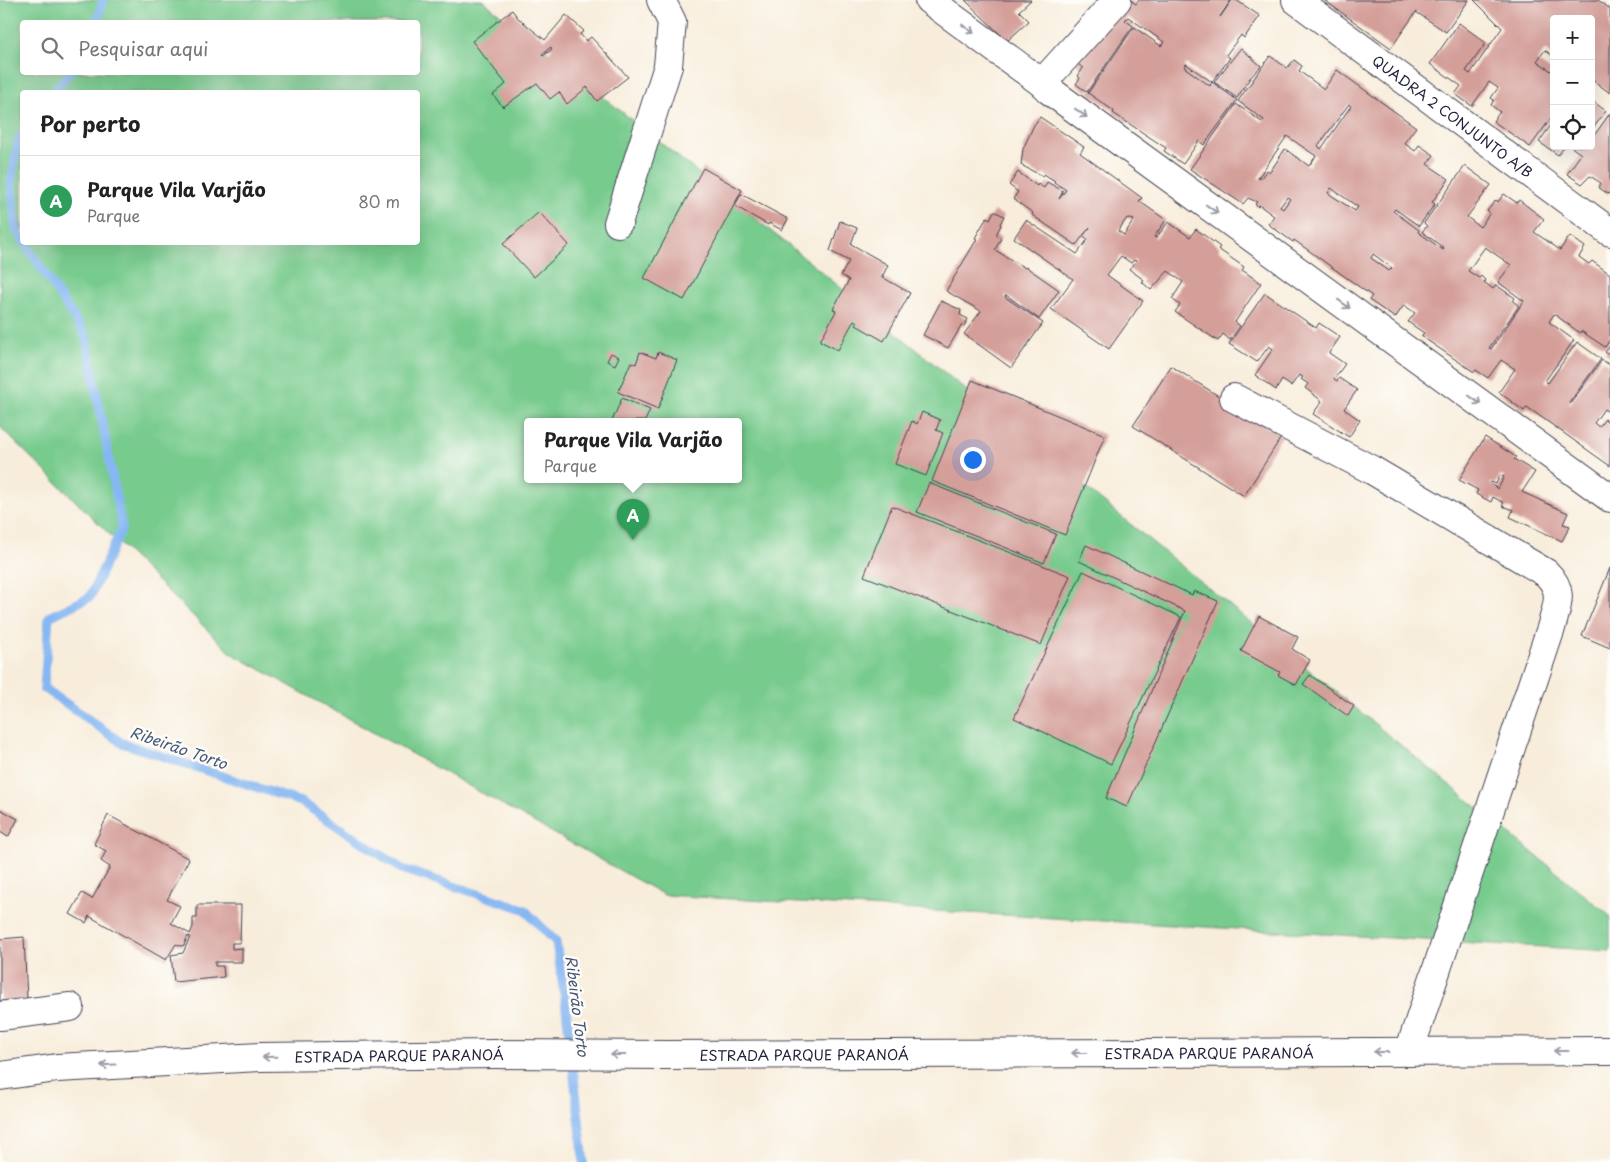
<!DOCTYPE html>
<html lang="pt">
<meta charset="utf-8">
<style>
body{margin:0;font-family:"Playpen Sans",sans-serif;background:#f6f6f6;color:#222}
.controls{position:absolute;right:15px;top:15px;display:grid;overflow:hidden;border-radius:5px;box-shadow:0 5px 20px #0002}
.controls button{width:45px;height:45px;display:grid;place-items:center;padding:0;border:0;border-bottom:1px solid #e0e0e0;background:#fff;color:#222;font:25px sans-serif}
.you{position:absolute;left:972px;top:459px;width:18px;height:18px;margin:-12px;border:4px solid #fff;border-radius:50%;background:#1a73e8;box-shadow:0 0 0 8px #1a73e833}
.badge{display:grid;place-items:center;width:32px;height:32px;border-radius:50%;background:#d1495b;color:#fff;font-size:16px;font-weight:700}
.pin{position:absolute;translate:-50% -41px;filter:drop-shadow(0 1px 2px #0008)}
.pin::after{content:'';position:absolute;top:26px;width:18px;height:15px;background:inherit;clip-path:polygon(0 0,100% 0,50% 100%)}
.popup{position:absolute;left:524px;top:418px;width:218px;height:65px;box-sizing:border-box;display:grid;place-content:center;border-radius:5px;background:#fff;filter:drop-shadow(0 1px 4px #0005);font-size:16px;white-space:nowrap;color:#767676}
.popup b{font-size:19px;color:#222}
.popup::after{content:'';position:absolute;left:50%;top:100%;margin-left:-10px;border:10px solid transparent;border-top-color:#fff}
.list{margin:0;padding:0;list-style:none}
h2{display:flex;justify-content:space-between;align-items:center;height:65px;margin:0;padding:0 20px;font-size:21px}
h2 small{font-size:16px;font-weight:400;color:#767676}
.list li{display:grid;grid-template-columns:32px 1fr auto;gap:15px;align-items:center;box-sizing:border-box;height:90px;padding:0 20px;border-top:1px solid #e0e0e0}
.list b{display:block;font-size:19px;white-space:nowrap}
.list p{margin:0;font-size:16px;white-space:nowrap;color:#767676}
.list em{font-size:16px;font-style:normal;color:#767676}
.icon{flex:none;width:28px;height:28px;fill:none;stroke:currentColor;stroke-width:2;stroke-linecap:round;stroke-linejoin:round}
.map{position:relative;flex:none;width:1610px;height:1162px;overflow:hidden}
.search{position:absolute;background:#fff;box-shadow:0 5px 20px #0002;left:20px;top:20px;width:400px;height:55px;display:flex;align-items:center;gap:12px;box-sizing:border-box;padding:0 18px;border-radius:5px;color:#767676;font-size:19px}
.panel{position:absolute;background:#fff;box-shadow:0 5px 20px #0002;left:20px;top:90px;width:400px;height:155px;border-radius:5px}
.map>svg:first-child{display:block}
</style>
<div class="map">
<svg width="1610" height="1162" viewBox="0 0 1610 1162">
<rect width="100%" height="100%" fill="#fdfcf7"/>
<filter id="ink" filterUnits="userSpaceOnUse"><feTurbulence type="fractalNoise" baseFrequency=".02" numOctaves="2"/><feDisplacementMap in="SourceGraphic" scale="10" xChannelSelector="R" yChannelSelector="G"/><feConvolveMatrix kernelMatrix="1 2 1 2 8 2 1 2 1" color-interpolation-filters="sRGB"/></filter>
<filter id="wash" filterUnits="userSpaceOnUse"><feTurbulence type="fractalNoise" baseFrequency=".0096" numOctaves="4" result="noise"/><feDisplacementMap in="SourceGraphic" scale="20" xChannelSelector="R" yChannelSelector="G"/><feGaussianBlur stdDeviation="1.12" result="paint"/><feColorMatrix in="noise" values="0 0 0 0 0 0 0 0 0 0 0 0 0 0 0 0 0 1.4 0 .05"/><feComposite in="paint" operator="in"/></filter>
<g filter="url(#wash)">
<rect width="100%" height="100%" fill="#f8eddb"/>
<path fill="#77cb8d" stroke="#4c7664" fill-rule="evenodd" d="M 0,0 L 482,0 L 802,256 L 1610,916 L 1610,951 L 664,895 L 231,653 L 0,427 ZM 22,22 L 418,22 L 418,72 L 22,72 ZM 22,92 L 418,92 L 418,242 L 22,242 ZM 528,421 L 738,421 L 738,479 L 528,479 Z"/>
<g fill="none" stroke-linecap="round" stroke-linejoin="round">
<path stroke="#86b7f2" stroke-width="9" d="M 97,22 L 103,0
M 54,92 L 70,72
M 22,134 L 18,140 L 11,183 L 16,229 L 22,240
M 24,242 L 86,336 L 122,528 L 90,597 L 49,617 L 44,688 L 122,743 L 301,802 L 402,869 L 524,909 L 556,942 L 565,1000 L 584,1162"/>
</g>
<g id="blocks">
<path fill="#d49e99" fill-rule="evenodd" d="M 965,0 L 1031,0 L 1019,11 L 1029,21 L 1007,41 Z
M 1130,0 L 1136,4 L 1139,0 L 1231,0 L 1220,17 L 1232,0 L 1236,0 L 1260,16 L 1244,38 L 1241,35 L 1226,55 L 1230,58 L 1212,82 L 1186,64 L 1184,67 L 1210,86 L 1212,82 L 1237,100 L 1204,145 L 1199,141 L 1183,164 L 1164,151 L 1166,148 L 1113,113 L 1114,111 L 1088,93 L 1134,27 L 1161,46 L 1164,42 L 1128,17 L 1125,20 L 1133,26 L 1087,92 L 1076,84 L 1080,78 L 1078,76 L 1083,68 L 1070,58 Z
M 1324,0 L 1469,0 L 1446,32 L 1416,12 L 1391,48 Z
M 1474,0 L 1598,0 L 1610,9 L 1610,93 L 1591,79 L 1591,19 L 1554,19 L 1554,57 L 1545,50 L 1537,61 L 1554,73 L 1554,114 L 1530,147 L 1493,121 L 1500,112 L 1491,105 L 1494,100 L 1491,98 L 1498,88 L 1489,82 L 1472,106 L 1455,94 L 1461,86 L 1430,64 L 1459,23 L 1486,43 L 1466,71 L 1470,74 L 1502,28 Z
M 512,10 L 518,18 L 545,40 L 566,15 L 584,31 L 580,34 L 586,41 L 591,37 L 628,77 L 597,101 L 587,87 L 567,104 L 559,92 L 550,99 L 537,83 L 503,107 L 493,95 L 506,84 L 472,41 ZM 551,47 L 552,49 L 543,56 L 542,54 Z
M 1241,48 L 1261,66 L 1250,78 L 1237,98 L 1214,82 Z
M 1270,56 L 1287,68 L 1294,60 L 1302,66 L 1299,71 L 1324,89 L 1337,70 L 1416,127 L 1404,143 L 1415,151 L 1419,145 L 1434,155 L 1427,164 L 1449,179 L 1432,202 L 1435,204 L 1419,226 L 1395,209 L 1393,211 L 1419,230 L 1418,232 L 1443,250 L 1444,248 L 1422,232 L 1427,226 L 1424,223 L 1465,166 L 1491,185 L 1467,217 L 1480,227 L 1490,213 L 1487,211 L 1496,200 L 1498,202 L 1504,194 L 1517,203 L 1519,200 L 1544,219 L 1534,232 L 1560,250 L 1570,236 L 1585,247 L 1579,257 L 1589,264 L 1592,261 L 1610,274 L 1610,340 L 1605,347 L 1581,331 L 1580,333 L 1554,314 L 1549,322 L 1574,340 L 1545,381 L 1548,383 L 1577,342 L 1601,359 L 1569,403 L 1570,404 L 1602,360 L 1610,365 L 1610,413 L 1604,409 L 1594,423 L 1599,427 L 1605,419 L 1607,421 L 1610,417 L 1610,466 L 1527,407 L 1524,411 L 1499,392 L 1515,369 L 1501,360 L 1488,378 L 1476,370 L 1474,372 L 1421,336 L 1424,333 L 1408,322 L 1415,313 L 1404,305 L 1395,318 L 1369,300 L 1372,296 L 1294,240 L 1293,242 L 1268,224 L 1274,216 L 1259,205 L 1258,207 L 1255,204 L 1257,202 L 1248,198 L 1243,204 L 1190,169 L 1236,104 L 1262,122 L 1264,120 L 1238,101 ZM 1349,104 L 1351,106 L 1321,149 L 1318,146 ZM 1287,136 L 1316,156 L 1309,166 L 1285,149 L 1270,172 L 1267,170 L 1260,179 L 1258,178 ZM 1331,188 L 1358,207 L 1355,211 L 1328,193 ZM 1287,197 L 1290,199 L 1283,209 L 1280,207 ZM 1485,247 L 1511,265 L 1498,282 L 1524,301 L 1491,349 L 1489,348 L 1519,306 L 1513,301 L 1515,298 L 1496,285 L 1493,289 L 1484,282 L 1485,280 L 1481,276 L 1479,278 L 1468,271 ZM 1373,254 L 1392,268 L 1389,271 L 1371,258 Z
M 1591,100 L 1606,111 L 1591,131 Z
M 1610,113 L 1610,192 L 1608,194 L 1598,187 L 1601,183 L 1590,176 L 1582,184 L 1567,174 L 1581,154 L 1570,146 L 1591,146 L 1591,140 Z
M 1040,117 L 1084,147 L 1080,153 L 1142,198 L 1139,201 L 1166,220 L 1154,237 L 1156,238 L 1168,222 L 1190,237 L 1196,229 L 1220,247 L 1218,249 L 1244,267 L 1242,270 L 1261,283 L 1235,322 L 1240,326 L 1230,340 L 1223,334 L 1218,341 L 1175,312 L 1180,305 L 1172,299 L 1183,282 L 1168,271 L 1151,290 L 1142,282 L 1144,280 L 1129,269 L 1136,261 L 1134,260 L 1131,263 L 1121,256 L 1107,275 L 1143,301 L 1109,349 L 1051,309 L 1073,279 L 1014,238 L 1026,220 L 1077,254 L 1088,239 L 1083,236 L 1090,227 L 1076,245 L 1032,215 L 1033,213 L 1013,199 L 1018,192 L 1009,185 L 1018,172 L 1037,186 L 1038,184 L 1044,188 L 1047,182 L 1063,191 L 1059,199 L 1066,190 L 1054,182 L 1055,181 L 1044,174 L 1042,176 L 1021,165 L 1023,149 L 1034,125 ZM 1127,218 L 1134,220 L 1124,235 L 1118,231 Z
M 1554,121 L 1554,146 L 1565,146 L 1558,155 L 1539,142 Z
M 703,168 L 742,190 L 684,300 L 644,278 Z
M 741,194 L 788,219 L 782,230 L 769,223 L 768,225 L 735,206 Z
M 994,211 L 1004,216 L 1000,224 L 1001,225 L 996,235 L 1001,238 L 995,250 L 1025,268 L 1026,267 L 1059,290 L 1039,319 L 1006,295 L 1005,297 L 1043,323 L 1011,368 L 964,334 L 981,311 L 946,291 L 977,239 L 975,238 L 987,217 L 990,219 Z
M 539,212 L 569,245 L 534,277 L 503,244 Z
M 840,221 L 857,228 L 851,244 L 888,265 L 882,277 L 910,293 L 884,341 L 856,325 L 857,322 L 854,320 L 838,350 L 820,341 L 836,311 L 833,309 L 849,280 L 841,275 L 849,261 L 830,251 Z
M 1265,293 L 1316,328 L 1319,323 L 1340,337 L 1329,353 L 1345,364 L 1334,379 L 1337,381 L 1339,378 L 1357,390 L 1344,409 L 1360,420 L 1349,437 L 1313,414 L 1322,401 L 1305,388 L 1308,384 L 1301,379 L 1303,377 L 1299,375 L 1291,386 L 1282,380 L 1276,390 L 1255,375 L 1273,349 L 1269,346 L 1257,362 L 1229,344 Z
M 941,301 L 961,310 L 960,315 L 968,319 L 964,326 L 962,325 L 948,348 L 923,335 Z
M 1610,346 L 1610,356 L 1605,352 Z
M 640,352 L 656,358 L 658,352 L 677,360 L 658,409 L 618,392 L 631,362 L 636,364 Z
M 611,353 L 619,357 L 615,365 L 607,361 Z
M 1171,366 L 1282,436 L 1244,496 L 1133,426 Z
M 972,380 L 1105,435 L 1065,535 L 932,481 Z
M 622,398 L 650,410 L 645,421 L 612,421 Z
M 922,412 L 940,420 L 936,430 L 943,433 L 926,476 L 895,464 L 912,421 L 917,424 Z
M 1485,437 L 1516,457 L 1514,459 L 1535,472 L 1522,492 L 1568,513 L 1563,524 L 1570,526 L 1562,541 L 1510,517 L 1513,510 L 1502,506 L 1504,503 L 1493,497 L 1491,502 L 1476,494 L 1478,490 L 1459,480 ZM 1500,475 L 1504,477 L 1498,489 L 1490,484 L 1491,482 L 1496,484 Z
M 929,483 L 1056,534 L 1044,563 L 917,512 Z
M 892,506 L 1070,576 L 1041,645 L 864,576 Z
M 1086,545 L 1192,595 L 1194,591 L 1218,601 L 1127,807 L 1106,798 L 1185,611 L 1079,561 Z
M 1610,568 L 1610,648 L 1582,636 Z
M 1083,571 L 1181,617 L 1111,764 L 1014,718 Z
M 1259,616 L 1298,637 L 1292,649 L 1310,660 L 1296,685 L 1278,675 L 1280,672 L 1241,651 Z
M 1310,675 L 1354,706 L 1348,716 L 1303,684 Z
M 0,809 L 18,819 L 8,837 L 0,832 Z
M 108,815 L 189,859 L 167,900 L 180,906 L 171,923 L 190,934 L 193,927 L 193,918 L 197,918 L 197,905 L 241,905 L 240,943 L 232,943 L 232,949 L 242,948 L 242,962 L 215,962 L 215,966 L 223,966 L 224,977 L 174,982 L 171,955 L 183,953 L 190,937 L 188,936 L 184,945 L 181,946 L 176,944 L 166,960 L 89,916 L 86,923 L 70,914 L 82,893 L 92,899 L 110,867 L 101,861 L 106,851 L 94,844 Z
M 24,937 L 27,1000 L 0,1001 L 0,939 Z"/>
</g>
</g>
<g filter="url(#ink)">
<use href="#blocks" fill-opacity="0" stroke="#424053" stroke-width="1"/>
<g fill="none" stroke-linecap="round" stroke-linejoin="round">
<g stroke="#424053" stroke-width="30">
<g id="minor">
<path d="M 929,0 L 1042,83 L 1049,90 L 1610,498"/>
<path id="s1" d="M 1296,0 L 1610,232"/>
<path d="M 1042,83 L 1117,0"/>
<path d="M 618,223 L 668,66 L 672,22 L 661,0"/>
<path d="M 1234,398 L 1372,470 L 1546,573 C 1565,591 1557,605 1551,628 L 1409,1052"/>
<path d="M 0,1016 L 70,1007"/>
</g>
</g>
<g stroke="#424053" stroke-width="30">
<g id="major">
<path id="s2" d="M 0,1076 L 57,1068 L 260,1057 L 494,1054 L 667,1055 L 1610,1051"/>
</g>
</g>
<use href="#minor" stroke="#fff" stroke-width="28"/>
<use href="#major" stroke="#fff" stroke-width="28"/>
</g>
<defs><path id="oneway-shaft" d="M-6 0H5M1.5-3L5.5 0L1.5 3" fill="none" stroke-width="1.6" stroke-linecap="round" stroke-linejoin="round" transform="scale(1.25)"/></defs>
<g stroke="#9c9ca7">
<use href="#oneway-shaft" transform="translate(968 29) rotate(36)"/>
<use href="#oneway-shaft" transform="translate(1081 113) rotate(36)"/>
<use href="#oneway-shaft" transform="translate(1212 209) rotate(36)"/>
<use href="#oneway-shaft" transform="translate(1344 304) rotate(36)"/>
<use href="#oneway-shaft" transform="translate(1475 400) rotate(36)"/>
<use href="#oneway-shaft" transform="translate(1561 1051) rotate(180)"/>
<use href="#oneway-shaft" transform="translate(1381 1052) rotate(180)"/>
<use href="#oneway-shaft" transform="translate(1079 1053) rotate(180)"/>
<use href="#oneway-shaft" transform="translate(618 1055) rotate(-180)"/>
<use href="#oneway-shaft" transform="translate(270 1057) rotate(179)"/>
<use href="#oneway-shaft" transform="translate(108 1065) rotate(177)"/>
</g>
</g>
<g text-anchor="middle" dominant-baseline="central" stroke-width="5" stroke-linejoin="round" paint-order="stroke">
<g font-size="14" fill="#22223b" stroke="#fdfcf7">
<text stroke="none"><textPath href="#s1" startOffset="195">QUADRA 2 CONJUNTO A/B</textPath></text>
<text stroke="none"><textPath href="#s2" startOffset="1210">ESTRADA PARQUE PARANOÁ</textPath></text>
<text stroke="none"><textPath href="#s2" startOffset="400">ESTRADA PARQUE PARANOÁ</textPath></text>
<text stroke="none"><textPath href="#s2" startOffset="805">ESTRADA PARQUE PARANOÁ</textPath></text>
</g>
<g font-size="15" font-style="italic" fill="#45567b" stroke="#fdfcf7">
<text transform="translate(179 747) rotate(19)">Ribeirão Torto</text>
<text transform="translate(578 1006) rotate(83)">Ribeirão Torto</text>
</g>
</g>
</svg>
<div class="controls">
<button>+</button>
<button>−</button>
<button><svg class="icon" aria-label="locate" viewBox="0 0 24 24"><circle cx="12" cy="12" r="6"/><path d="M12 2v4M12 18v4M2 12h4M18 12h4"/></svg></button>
</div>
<div class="you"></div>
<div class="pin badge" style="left:633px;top:540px;background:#2e9e5b">A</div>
<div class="popup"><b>Parque Vila Varjão</b>Parque</div>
<div class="search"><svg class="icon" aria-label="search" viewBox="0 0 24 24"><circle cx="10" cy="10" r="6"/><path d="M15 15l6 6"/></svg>Pesquisar aqui</div>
<section class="panel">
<h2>Por perto<small></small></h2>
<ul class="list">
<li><span class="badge" style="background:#2e9e5b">A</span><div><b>Parque Vila Varjão</b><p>Parque</p></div><em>80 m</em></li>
</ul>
</section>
</div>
